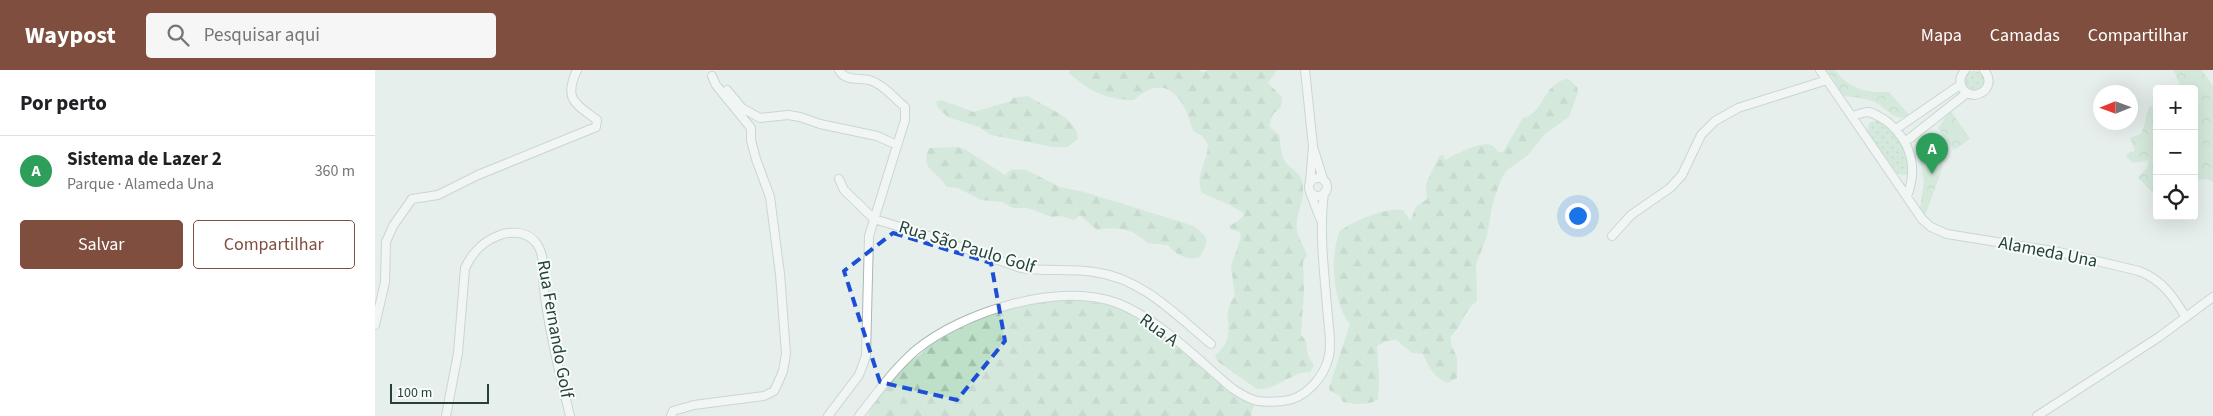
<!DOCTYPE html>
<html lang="pt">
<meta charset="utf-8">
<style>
body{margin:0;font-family:"Source Sans 3",sans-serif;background:#f6f6f6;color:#202124}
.controls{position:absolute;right:15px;top:15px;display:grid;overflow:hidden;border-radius:5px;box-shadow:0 5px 20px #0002}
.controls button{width:45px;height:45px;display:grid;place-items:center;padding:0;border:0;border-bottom:1px solid #e0e0e0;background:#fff;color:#202124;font:25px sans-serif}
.compass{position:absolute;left:1718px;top:15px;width:45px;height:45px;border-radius:50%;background:#fff;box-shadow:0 5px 20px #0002;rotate:269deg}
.scale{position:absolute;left:15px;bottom:12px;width:99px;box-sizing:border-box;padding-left:5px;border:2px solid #24423a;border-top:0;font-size:14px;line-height:18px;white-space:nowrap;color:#24423a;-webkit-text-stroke:4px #f7fbf9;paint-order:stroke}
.you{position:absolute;left:1202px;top:145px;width:18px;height:18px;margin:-12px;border:4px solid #fff;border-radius:50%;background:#1a73e8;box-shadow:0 0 0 8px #1a73e833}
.badge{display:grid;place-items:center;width:32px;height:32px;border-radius:50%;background:#7f4e3f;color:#fff;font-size:16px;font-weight:700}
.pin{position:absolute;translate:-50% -41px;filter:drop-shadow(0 1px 2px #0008)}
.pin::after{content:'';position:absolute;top:26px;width:18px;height:15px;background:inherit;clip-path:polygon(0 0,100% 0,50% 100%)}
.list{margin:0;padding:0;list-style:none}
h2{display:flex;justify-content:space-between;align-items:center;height:65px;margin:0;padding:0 20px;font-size:21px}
h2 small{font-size:16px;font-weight:400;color:#757577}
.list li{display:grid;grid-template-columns:32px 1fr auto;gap:15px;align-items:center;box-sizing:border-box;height:70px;padding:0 20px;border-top:1px solid #e0e0e0}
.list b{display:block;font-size:19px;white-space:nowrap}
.list p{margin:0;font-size:16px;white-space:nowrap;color:#757577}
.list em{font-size:16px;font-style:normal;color:#757577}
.actions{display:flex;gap:10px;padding:15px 20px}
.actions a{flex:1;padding:11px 0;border:1px solid #7f4e3f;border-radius:5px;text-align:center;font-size:18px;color:#7f4e3f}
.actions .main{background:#7f4e3f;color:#fff}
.icon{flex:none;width:28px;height:28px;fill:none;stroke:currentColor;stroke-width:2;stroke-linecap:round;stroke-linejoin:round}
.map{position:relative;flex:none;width:1838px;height:346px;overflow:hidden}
header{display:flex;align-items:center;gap:30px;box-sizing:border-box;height:70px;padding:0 25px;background:#7f4e3f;color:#fff}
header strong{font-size:24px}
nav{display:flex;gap:28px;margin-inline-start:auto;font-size:18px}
.search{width:350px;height:45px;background:#f6f6f6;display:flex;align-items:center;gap:12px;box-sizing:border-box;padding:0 18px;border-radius:5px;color:#757577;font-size:19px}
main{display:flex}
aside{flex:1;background:#fff}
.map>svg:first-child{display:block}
</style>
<header>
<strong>Waypost</strong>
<div class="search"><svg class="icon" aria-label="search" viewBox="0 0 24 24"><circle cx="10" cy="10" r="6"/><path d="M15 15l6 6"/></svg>Pesquisar aqui</div>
<nav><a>Mapa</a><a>Camadas</a><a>Compartilhar</a></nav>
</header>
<main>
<aside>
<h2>Por perto<small></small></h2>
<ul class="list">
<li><span class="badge" style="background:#2e9e5b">A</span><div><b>Sistema de Lazer 2</b><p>Parque · Alameda Una</p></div><em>360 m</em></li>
</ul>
<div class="actions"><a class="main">Salvar</a><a>Compartilhar</a></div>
</aside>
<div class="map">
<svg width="1838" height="346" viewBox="0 0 1838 346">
<defs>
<pattern id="grass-dots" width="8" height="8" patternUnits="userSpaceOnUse" patternTransform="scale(1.25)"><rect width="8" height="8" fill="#bfe0c8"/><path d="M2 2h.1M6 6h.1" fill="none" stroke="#a4c1ad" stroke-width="1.8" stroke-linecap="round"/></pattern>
<pattern id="forest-firs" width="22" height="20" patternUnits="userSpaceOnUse" patternTransform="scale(1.25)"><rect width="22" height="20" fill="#bfe0c8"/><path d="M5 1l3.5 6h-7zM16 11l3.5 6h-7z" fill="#a4c1ad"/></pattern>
<pattern id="park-crowns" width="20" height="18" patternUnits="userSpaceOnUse" patternTransform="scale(1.25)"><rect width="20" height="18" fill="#bfe0c8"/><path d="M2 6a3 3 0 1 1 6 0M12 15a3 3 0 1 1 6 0" fill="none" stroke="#a4c1ad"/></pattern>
</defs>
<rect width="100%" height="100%" fill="#e6efeb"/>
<path fill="url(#grass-dots)" d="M1589 11a10 10 0 1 1 20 0a10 10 0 1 1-20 0Z
M 1502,50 C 1522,58 1533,81 1535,101 C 1531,106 1526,106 1521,102 L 1492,61 L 1494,53 Z"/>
<path fill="url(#forest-firs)" d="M 695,0 L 823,0 L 828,2 L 833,0 L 902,0 L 893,13 L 907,27 L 906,37 L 898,44 L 894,56 L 904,65 C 906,74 905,87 912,94 C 918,101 924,101 927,111 C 932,130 919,143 922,160 C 923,168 929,177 932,185 L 928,192 L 929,221 L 926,264 L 931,272 L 933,286 L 939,295 L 935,302 L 925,303 L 894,318 L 882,319 L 842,291 L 840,286 C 845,281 852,274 853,266 C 855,249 848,242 860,226 L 856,196 L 866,167 L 865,162 L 856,159 L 854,156 L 863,151 L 870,144 L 855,135 L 827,123 C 819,104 833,93 833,74 L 827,66 L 818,61 C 810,30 792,0 759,30 C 732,30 714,21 694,3 Z
M 1193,9 L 1202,17 L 1203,22 L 1194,47 L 1170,64 L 1152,86 L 1132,100 L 1126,109 L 1117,136 L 1112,166 L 1101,194 L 1102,231 C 1090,238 1087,257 1075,267 L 1077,277 L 1082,287 L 1082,308 L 1073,313 C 1058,306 1054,298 1048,284 L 1037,283 L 1022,270 L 1011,271 L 1002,276 L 1004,308 L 1003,329 C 994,336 979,334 968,332 L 964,325 L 955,321 L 954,318 L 975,254 C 958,234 954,185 965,161 C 978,151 1012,137 1028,140 L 1035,151 L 1041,137 L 1052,129 L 1051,114 L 1064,86 L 1068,85 L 1070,90 C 1080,85 1108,69 1118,76 C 1120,77 1121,80 1123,82 L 1128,82 L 1148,48 C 1170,43 1168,12 1193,9 Z
M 653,26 C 668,37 702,46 703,69 L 692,77 L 678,77 L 616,65 L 604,57 L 573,47 L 563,38 L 561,32 L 566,30 L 599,42 L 636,31 L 638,28 Z
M 583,77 L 591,80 L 630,105 L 637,99 L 651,100 L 685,117 L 709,122 L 819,156 L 829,165 L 832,172 L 825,187 C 812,191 801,185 793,175 L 772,173 C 760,159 740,156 722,160 L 705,145 L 699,150 L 687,146 L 677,147 L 653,138 L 638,138 L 627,132 L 606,130 L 583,118 L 572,117 C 563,101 544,100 554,78 Z
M 692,228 L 747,237 L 775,252 L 845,311 L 880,331 L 876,346 L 493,346 L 498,334 L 529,295 L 546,284 L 566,260 L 575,253 L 593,244 L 614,239 Z"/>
<path fill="url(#park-crowns)" d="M 1452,0 L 1460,0 C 1474,19 1491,23 1514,22 L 1535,46 C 1518,53 1511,36 1497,31 C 1488,28 1478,27 1469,26 Z
M 1797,0 L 1827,0 L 1838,16 L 1838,112 L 1832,109 L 1823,110 L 1819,106 L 1819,19 L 1807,19 L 1799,1 Z
M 1775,36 L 1782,37 L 1782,125 C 1774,121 1771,114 1763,108 L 1772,98 L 1774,90 L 1758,93 L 1751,86 L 1754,82 L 1760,81 L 1755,68 L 1766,64 C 1771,54 1770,45 1775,36 Z
M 1575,40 L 1595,69 L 1579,80 L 1563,58 Z
M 1549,69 L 1568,96 L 1550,146 L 1545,139 L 1549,111 L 1543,79 Z"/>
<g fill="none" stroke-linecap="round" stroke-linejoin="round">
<g stroke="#a8b8b2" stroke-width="10">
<path id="minor" d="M 930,0 L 938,76 L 935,112
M 1445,0 L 1547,149 L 1556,157 L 1572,164 L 1684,182 L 1764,201 C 1787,210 1798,226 1810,246
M 1590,0 C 1581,11 1586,23 1599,25 C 1613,23 1618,11 1609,0
M 352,20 L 367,38 L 385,48 L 413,45 L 425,47 L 445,54 L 502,66 L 522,75
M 1478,46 C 1482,45 1488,42 1493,42 C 1499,43 1509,49 1514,53 C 1536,72 1543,98 1532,126
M 1521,59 L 1585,15
M 1530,72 L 1592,23
M 939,80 L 948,109
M934 117a9 9 0 1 1 18 0a9 9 0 1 1-18 0Z
M 464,109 L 469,120 L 499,149 L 542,162 L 646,198 C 671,202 695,198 719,202 C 767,208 801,245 836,274
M 935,122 L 945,148
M 1237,166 L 1256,145 L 1295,118 L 1307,105 L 1326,65 L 1340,51 L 1363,38 L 1452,10
M 0,255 L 10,212 L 11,172 L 18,156 L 37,129 L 63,125 L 103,105 L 221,57 L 222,50 C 201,34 188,30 202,0
M 71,346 L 83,283 L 90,198 C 98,181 109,170 128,164 C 141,161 154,163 162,174 C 171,187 167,204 169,219 C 174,261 185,305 195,346
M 296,346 L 298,341 L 319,335 L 389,326 L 399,321 L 402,315 L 408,301 L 411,284 L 405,204 L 395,127 L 381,89 L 376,70 L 376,58 L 341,15 L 337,6
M 453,346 L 484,305 L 491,286 L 494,166 L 530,50 L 530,37 C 519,28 508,14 494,10 C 483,8 470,11 464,0
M 484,346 C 502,323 519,299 541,280 C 587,242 685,211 742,233 C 784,249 823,290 858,319 C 878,332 883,333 908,331 C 930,329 949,308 954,286 C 957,271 953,252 952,237 C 949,199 944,161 949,123
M 1662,346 L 1784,267 L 1838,227"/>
</g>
<use href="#minor" stroke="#fff" stroke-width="8"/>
</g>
<path d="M0 0H1838V346H0ZM 518,163 L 616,193 L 630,271 L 582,330 L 505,312 L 469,201 Z" fill="#e6efeb" fill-opacity=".55" fill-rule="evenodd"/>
<path fill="none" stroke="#1d4ed8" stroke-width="4" stroke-dasharray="10 6" stroke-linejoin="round" d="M 518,163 L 616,193 L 630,271 L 582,330 L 505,312 L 469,201 Z"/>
<g text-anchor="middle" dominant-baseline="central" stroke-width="4" stroke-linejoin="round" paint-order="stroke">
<g font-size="18" fill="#24423a" stroke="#f7fbf9">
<text transform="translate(592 177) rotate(17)">Rua São Paulo Golf</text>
<text transform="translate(1673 182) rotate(11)">Alameda Una</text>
<text transform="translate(180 259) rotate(80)">Rua Fernando Golf</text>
<text transform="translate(784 260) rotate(36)">Rua A</text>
</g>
</g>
</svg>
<div class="controls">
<button>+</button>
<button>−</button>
<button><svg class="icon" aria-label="locate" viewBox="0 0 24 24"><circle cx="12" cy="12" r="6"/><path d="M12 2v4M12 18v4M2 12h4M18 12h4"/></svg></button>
</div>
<svg class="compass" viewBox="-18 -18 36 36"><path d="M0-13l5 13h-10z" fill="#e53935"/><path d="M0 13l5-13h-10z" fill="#757577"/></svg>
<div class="scale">100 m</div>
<div class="you"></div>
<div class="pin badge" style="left:1557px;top:104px;background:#2e9e5b">A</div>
</div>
</main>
